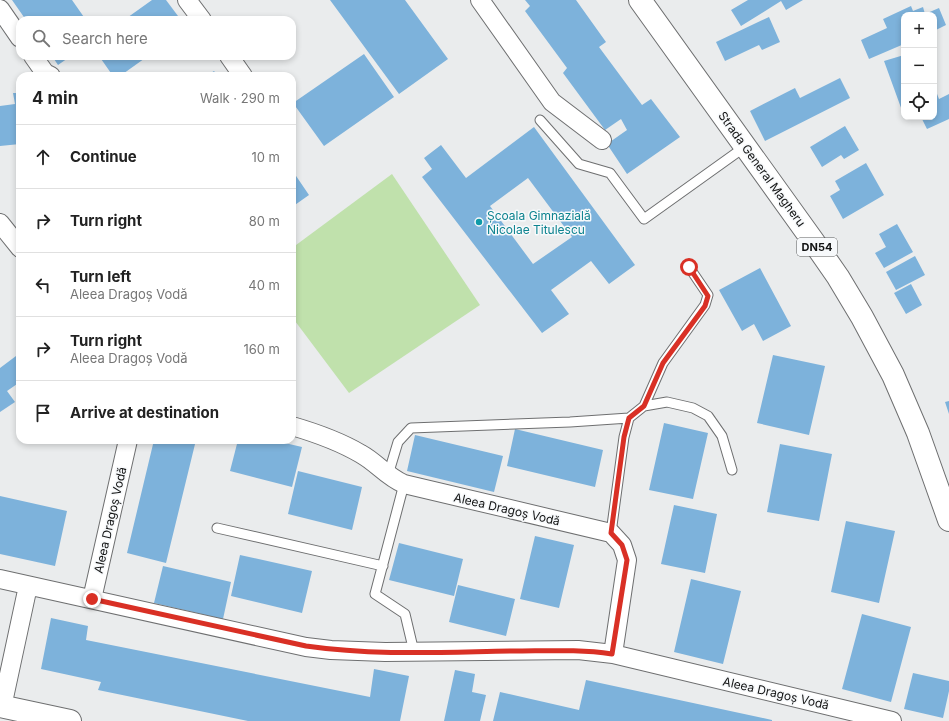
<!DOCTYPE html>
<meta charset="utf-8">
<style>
body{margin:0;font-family:Inter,sans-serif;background:#f6f6f6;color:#222}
.controls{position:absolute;right:12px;top:12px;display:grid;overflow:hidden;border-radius:8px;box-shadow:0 2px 6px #0003}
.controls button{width:36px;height:36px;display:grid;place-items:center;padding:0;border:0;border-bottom:1px solid #e0e0e0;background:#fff;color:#222;font:20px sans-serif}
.stop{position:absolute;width:12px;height:12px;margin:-9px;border:3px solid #d93025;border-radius:50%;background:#fff}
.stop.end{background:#d93025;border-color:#fff;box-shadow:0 1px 4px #0008}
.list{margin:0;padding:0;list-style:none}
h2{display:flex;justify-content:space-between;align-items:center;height:52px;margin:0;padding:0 16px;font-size:17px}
h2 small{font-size:13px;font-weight:400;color:#767676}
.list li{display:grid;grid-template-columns:26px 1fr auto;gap:12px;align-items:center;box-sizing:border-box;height:64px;padding:0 16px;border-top:1px solid #e0e0e0}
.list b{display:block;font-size:15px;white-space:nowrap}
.list p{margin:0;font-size:13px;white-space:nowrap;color:#767676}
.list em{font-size:13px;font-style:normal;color:#767676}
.icon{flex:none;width:22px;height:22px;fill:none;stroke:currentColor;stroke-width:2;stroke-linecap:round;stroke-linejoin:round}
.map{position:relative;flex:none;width:949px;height:721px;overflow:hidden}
.search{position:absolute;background:#fff;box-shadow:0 2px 6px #0003;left:16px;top:16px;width:280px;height:44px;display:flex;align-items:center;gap:10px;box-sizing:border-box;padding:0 14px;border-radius:12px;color:#767676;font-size:15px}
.panel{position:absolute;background:#fff;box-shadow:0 2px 6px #0003;left:16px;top:72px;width:280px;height:372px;border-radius:12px}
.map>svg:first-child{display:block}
</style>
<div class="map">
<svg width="949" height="721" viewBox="0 0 949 721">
<rect width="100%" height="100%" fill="#eaeced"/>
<path fill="#c0e1ac" d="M 392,174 L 480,305 L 349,393 L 292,317 L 292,248 Z"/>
<path fill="#7db2db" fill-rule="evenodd" d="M 12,0 L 72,0 L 86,20 L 26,20 Z
M 152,0 L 166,0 L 181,20 L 124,20 Z
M 330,0 L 405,0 L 448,59 L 399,94 Z
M 525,0 L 576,0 L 606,42 L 599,47 L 642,105 L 651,99 L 680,137 L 627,174 L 607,144 L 627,130 L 621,119 L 605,130 L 563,73 L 567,68 L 525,11 L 530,6 Z
M 748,0 L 803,0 L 786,10 L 781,1 L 741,26 L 731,10 Z
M 911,6 L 913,11 L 923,7 L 925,14 L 939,8 L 946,25 L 934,31 L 934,15 L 904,15 L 904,44 L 869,59 L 861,40 L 887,28 L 883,19 Z
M 769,17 L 780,42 L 762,50 L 759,45 L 725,61 L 716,42 Z
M 364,54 L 394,97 L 324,146 L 293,103 Z
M 904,55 L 904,116 L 884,61 Z
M 52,56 L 71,56 L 58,65 Z
M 99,56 L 148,56 L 120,76 L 113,76 Z
M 214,71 L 218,76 L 206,76 Z
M 840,78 L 850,98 L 765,141 L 750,111 L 795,88 L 800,98 Z
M 934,86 L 939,99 L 949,94 L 949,119 L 927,129 L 921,117 L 934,117 Z
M 13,93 L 20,93 L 20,144 L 0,146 L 0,106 L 15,104 Z
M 845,126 L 859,150 L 844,159 L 841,155 L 822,167 L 810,147 Z
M 534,127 L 635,265 L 609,284 L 591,261 L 551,290 L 569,314 L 542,333 L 422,177 L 432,169 L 424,158 L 441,145 L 466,178 ZM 528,178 L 572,237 L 533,264 L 490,206 Z
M 866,163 L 884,195 L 843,219 L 830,196 L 840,190 L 835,181 Z
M 292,170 L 309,195 L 292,207 Z
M 897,224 L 913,252 L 884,268 L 875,253 L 886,247 L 879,234 Z
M 915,256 L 925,275 L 896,290 L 886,272 Z
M 760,268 L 791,326 L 763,341 L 754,324 L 742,331 L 719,290 Z
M 911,284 L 922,305 L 906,314 L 894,293 Z
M 20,353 L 20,382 L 7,391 L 15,402 L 0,412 L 0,368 Z
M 773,355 L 825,366 L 809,435 L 757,423 Z
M 949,401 L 949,414 L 945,402 Z
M 664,423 L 708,433 L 693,499 L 649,490 Z
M 515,429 L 603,450 L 595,487 L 507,466 Z
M 415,435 L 503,456 L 494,492 L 407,471 Z
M 154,440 L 196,440 L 166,563 L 127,553 Z
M 238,440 L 272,440 L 302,447 L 292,487 L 230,471 Z
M 780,444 L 832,454 L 819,521 L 767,512 Z
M 298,471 L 362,487 L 352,530 L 288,514 Z
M 0,496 L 67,511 L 55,566 L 0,554 Z
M 674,505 L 717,514 L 705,573 L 661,564 Z
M 846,521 L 895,531 L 879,603 L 831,592 Z
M 535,536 L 574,545 L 559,608 L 520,599 Z
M 399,543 L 463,559 L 454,596 L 389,580 Z
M 240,555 L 312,571 L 302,613 L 231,596 Z
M 163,566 L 231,582 L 223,619 L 154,603 Z
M 691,579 L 741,591 L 723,664 L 674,652 Z
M 458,585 L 515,599 L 506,636 L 449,622 Z
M 862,614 L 911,627 L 891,702 L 842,689 Z
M 51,618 L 88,626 L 86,640 L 370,697 L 374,669 L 409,676 L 400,721 L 248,721 L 98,690 L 101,682 L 41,669 Z
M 455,670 L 475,674 L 472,692 L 486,695 L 480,721 L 444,721 Z
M 913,673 L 949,681 L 949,691 L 943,718 L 904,709 Z
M 586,680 L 772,720 L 772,721 L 493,721 L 500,692 L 579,710 Z"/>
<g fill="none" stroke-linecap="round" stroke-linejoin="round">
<g stroke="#6e6f70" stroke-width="11">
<path id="service" d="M 540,120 L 579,164 L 610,173 L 644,219 L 746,146
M 644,406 L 663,363 L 705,305 L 708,295 L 689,267
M 388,475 L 398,442 L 411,428 L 570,422 L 629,418
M 404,484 L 375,594 L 405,614 L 414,652
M 217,528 L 383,566
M 611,533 L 624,437 L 629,418 L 644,406 L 667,402 L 693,408 L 708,416 L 722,436 L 732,470"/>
</g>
<g stroke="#6e6f70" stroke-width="20">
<path id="minor" d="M 187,0 L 202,20
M 480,0 L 552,102 L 602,140
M 0,9 L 20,38
M 33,56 L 45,73 L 51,76
M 229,56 L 243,76
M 0,223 L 20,248
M 292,426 C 316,433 339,441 361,454 C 376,462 387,477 404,484 L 611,533 L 622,545 L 627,560 L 613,654
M 0,579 L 306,647 L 331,650 L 385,652 L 578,650 L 613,654 L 892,721
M 92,599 L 128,440
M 2,707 L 28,586"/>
</g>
<g stroke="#6e6f70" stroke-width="24">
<path id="primary" d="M 640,0 L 813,241 L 838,277 L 862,317 L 893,375 L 918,433 L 949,520
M 0,706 L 70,721"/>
</g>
<use href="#service" stroke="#fff" stroke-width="9"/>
<use href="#minor" stroke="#fff" stroke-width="18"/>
<use href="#primary" stroke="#fff" stroke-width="22"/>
</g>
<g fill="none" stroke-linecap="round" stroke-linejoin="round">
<path stroke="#d93025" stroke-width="5" d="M 92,599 L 306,646 C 375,656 444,652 513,651 C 546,651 579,649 612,654 L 627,560 L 622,545 L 611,533 L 624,437 L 629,418 L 644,406 L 663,363 L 705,306 L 708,296 L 689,267"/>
</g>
<circle fill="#0f9aa8" stroke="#f7f9fb" stroke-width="1.5" cx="479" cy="222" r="4"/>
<g text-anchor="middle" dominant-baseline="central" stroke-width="3" stroke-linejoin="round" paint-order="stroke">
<rect fill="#f7f9fb" stroke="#575959" stroke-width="1" x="797" y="238" width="40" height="18" rx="3"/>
<g font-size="11" font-weight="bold" fill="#131414">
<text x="817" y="247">DN54</text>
</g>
<g font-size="12" fill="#131414" stroke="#f7f9fb">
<text transform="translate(762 169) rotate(54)">Strada General Magheru</text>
<text transform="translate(507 509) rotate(13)">Aleea Dragoș Vodă</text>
<text transform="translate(110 520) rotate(-77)">Aleea Dragoș Vodă</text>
<text transform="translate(776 693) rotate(13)">Aleea Dragoș Vodă</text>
</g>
<g font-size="12" fill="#0d838f" stroke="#f7f9fb" text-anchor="start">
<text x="487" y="215">Școala Gimnazială<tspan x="487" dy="14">Nicolae Titulescu</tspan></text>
</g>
</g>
</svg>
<div class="controls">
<button>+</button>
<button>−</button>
<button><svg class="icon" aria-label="locate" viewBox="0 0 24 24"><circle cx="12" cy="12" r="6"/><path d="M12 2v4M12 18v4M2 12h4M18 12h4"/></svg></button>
</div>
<div class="stop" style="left:689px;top:267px"></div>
<div class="stop end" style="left:92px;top:599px"></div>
<div class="search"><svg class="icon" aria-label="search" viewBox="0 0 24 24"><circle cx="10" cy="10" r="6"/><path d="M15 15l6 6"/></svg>Search here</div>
<section class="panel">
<h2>4 min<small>Walk · 290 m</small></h2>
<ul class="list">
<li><svg class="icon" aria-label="ahead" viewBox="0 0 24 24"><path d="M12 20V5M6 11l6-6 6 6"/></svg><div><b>Continue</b></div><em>10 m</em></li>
<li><svg class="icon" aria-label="right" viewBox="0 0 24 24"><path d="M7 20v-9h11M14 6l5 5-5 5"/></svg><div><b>Turn right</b></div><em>80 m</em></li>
<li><svg class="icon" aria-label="left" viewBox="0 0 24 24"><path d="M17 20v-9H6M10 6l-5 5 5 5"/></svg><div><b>Turn left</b><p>Aleea Dragoș Vodă</p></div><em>40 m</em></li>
<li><svg class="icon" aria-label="right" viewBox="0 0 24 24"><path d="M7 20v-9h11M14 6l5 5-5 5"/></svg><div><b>Turn right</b><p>Aleea Dragoș Vodă</p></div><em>160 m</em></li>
<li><svg class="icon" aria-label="arrive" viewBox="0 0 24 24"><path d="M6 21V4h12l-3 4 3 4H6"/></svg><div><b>Arrive at destination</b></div></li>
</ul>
</section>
</div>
